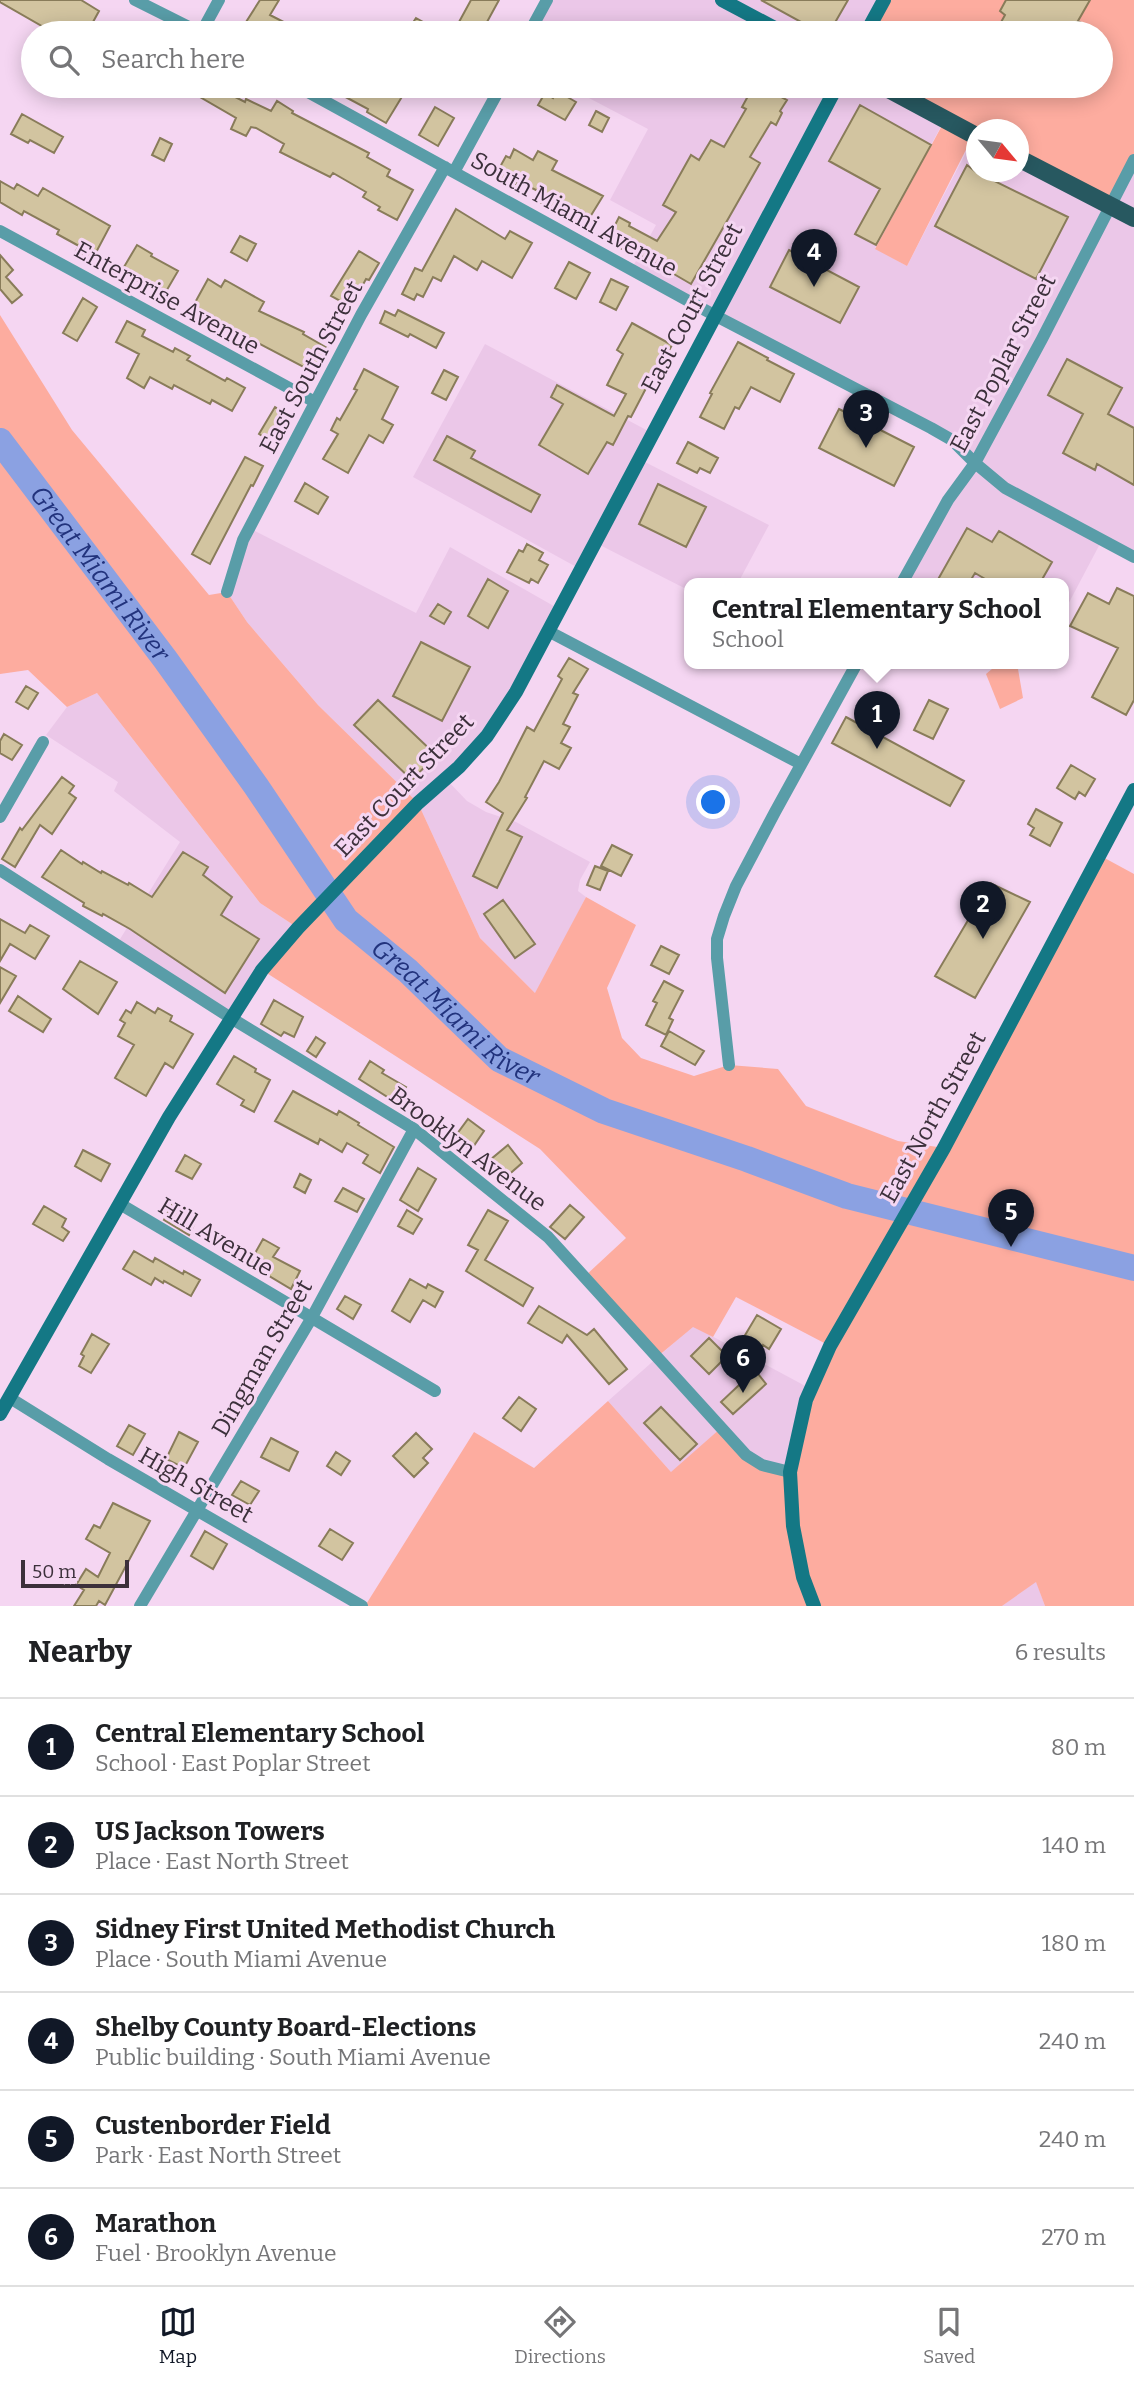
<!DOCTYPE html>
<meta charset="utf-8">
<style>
body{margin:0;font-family:Bitter,serif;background:#f2f2f2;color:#202124}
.compass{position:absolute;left:966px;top:119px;width:63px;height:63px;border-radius:50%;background:#fff;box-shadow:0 4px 18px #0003;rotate:119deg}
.scale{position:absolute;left:21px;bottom:18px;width:108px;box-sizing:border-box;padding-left:7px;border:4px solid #3c303b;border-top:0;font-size:19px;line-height:24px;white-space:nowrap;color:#3c303b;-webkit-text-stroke:5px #f5d6f2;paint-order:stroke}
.you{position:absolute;left:714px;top:803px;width:24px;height:24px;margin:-18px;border:5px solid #fff;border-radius:50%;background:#1a73e8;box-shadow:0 0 0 10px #1a73e833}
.badge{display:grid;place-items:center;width:46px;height:46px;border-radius:50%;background:#111827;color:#fff;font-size:23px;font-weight:700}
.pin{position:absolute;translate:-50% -58px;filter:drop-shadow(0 2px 4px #0008)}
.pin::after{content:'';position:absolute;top:37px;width:24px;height:21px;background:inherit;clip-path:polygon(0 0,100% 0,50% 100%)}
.popup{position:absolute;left:684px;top:578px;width:385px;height:91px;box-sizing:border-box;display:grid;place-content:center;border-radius:14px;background:#fff;filter:drop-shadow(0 2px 5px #0005);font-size:23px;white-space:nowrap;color:#757577}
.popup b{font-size:26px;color:#202124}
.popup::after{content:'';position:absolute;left:50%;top:100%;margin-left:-14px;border:14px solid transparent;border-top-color:#fff}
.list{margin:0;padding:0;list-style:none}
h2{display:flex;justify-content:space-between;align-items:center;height:91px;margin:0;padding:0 28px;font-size:30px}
h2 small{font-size:23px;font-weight:400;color:#757577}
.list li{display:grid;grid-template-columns:46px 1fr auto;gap:21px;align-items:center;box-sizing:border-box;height:98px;padding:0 28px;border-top:2px solid #e0e0e0}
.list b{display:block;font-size:26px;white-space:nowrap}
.list p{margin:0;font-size:23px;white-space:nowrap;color:#757577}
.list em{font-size:23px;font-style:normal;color:#757577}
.icon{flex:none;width:38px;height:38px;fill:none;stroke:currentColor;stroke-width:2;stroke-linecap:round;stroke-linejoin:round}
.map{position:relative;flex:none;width:1134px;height:1606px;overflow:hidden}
.search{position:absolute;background:#fff;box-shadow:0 4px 18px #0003;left:21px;right:21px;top:21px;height:77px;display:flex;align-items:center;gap:18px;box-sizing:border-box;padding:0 24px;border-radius:38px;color:#757577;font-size:26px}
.sheet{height:679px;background:#fff}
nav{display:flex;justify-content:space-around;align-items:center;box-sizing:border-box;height:98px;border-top:2px solid #e0e0e0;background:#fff;font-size:19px;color:#757577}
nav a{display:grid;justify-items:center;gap:4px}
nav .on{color:#111827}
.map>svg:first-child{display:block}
</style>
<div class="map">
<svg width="1134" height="1606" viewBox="0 0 1134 1606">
<rect width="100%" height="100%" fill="#f5d6f2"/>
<path fill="#ebc7e8" d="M 547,0 L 884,0 L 866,33 L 529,33 Z
M 566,86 L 883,86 L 945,119 L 875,248 L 907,266 L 975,135 L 976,136 L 976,172 L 1018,172 L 1019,158 L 1134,160 L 1134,557 L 1102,540 L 1064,612 L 1064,583 L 902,583 L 974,463 L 952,440 L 631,270 L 656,225 L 610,200 L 648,129 Z
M 485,344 L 652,433 L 639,459 L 769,525 L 738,583 L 690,583 L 690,591 L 594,542 L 580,569 L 413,477 Z
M 249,528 L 416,613 L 450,547 L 559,609 L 516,692 L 446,779 L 467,801 L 486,812 L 516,822 L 590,862 L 580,880 L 578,891 L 586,897 L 536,994 L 480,938 L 418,803 L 318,705 L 247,622 L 227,592 Z
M 97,693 L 260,903 L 298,928 L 231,1018 L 117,944 L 180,842 L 114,791 L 118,782 L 46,735 L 67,707 Z
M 693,1326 L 811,1389 L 790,1472 L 671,1472 L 608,1401 Z
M 1036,1581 L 1045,1606 L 1002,1606 Z"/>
<path fill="#fdac9f" d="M 884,0 L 1006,0 L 1000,11 L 1005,15 L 995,33 L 866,33 Z
M 1090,0 L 1134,0 L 1134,160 L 1109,205 L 1019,158 L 1018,130 L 976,130 L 907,266 L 875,249 L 945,120 L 883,86 L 1101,86 L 1101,33 L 1081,33 L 1085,26 L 1078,21 Z
M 0,315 L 72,430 L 209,595 L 227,592 L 247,622 L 318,705 L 418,803 L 480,938 L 535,993 L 586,897 L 636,925 L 607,988 L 622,1038 L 641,1058 L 694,1076 L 729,1065 L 778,1069 L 806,1106 L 898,1141 L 944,1148 L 1099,855 L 1134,874 L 1134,1606 L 1045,1606 L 1036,1582 L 1002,1606 L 365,1606 L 474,1432 L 534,1468 L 608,1401 L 671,1472 L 721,1428 L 746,1455 L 790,1472 L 830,1346 L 736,1297 L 713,1337 L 693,1327 L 657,1357 L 584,1277 L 626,1238 L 540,1149 L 262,970 L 298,928 L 260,903 L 97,693 L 67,707 L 28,670 L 0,674 Z
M 999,663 L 1013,663 L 1018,669 L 1023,698 L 1000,709 L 986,674 Z"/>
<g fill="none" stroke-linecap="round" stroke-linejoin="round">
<path stroke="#8ba1e2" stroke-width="26" id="s1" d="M 0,441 L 165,659 L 256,786 L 346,920 L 408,971 L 499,1059 L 604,1111 L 747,1159 L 847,1196 L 1134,1268"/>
</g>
<path fill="#d2c4a0" stroke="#897c5a" stroke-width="2" d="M 0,0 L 81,0 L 99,11 L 87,33 L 54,33 L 0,2 Z
M 260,0 L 279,0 L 270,15 L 305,33 L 239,33 Z
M 471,0 L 499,0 L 481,33 L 453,33 Z
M 761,0 L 848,0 L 829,33 L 821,33 Z
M 1006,0 L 1090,0 L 1078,21 L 1085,25 L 1081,33 L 995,33 L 1005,15 L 1000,11 Z
M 416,18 L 443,33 L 406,33 Z
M 181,86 L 214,86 L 245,102 L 246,99 L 271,111 L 277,101 L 293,111 L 292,113 L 369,153 L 367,157 L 390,170 L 387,176 L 413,190 L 397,220 L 378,210 L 380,207 L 363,197 L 366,192 L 333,173 L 330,177 L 280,152 L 284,144 L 256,128 L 251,127 L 246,136 L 231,129 L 236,118 Z
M 325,86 L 399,86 L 406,90 L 386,123 L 367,112 L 368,109 Z
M 762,86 L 778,86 L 774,93 L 787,100 L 780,111 L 782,113 L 776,125 L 771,122 L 750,157 L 760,163 L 691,284 L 636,252 L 634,255 L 607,241 L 619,217 L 630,223 L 629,226 L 657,241 L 676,212 L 663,205 L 691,155 L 699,160 L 711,140 L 724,147 L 746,109 L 742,107 L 753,87 L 759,91 Z
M 557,91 L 576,102 L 565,120 L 538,105 L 545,93 L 553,98 Z
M 860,105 L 931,145 L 876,245 L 855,234 L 880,189 L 829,161 Z
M 435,107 L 454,118 L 438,146 L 419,135 Z
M 596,111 L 609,118 L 602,132 L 589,125 Z
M 22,114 L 63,137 L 54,153 L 30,140 L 28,143 L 11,134 Z
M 160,138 L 172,144 L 164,161 L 152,155 Z
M 514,149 L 533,160 L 538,151 L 557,161 L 552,170 L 603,196 L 590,217 L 586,214 L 581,224 L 538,201 L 542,193 L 518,181 L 514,188 L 497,180 L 503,169 L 500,167 L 506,156 L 510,158 Z
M 967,165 L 976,172 L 1068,217 L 1036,279 L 935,226 Z
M 0,181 L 14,189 L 17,184 L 38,196 L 43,188 L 110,226 L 92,260 L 76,251 L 79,246 L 57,234 L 59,230 L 24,211 L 22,215 L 0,202 Z
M 456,209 L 505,239 L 510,231 L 532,243 L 512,278 L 482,261 L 477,270 L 454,256 L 441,281 L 433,277 L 423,297 L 417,294 L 414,300 L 402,294 L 415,268 L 422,271 Z
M 240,236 L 256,244 L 247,261 L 231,252 Z
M 137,245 L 152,254 L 151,256 L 178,271 L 164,295 L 121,272 Z
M 789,250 L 859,287 L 840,323 L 770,287 Z
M 359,251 L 379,263 L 369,280 L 366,279 L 351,307 L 331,296 Z
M 0,255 L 13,270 L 6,277 L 22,295 L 12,303 L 0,289 Z
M 569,262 L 590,273 L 576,299 L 555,288 Z
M 208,279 L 221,287 L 225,280 L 264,302 L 259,311 L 304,332 L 303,334 L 329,349 L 315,373 L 192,308 Z
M 611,279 L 628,287 L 616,310 L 600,302 Z
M 83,298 L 97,307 L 77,341 L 63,333 Z
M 398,310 L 444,333 L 436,348 L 410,334 L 408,337 L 380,323 L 385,311 L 395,316 Z
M 127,321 L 145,330 L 142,336 L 173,352 L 175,348 L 190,356 L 187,360 L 225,381 L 227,378 L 245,388 L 232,411 L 212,400 L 210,404 L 174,385 L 172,389 L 150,377 L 144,388 L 127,378 L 139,354 L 116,342 Z
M 632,323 L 672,345 L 657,373 L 655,371 L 631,417 L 628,416 L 613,445 L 607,442 L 588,474 L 539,445 L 563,404 L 551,397 L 557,385 L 614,416 L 626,394 L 607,385 L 623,354 L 617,350 Z
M 738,342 L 768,358 L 767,360 L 794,374 L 780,402 L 751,387 L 739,409 L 735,407 L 724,429 L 700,417 L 712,394 L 710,393 Z
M 1067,359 L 1122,388 L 1108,414 L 1134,428 L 1134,485 L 1097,464 L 1095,470 L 1063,453 L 1083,414 L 1048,395 Z
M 364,369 L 398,387 L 382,419 L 393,425 L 383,443 L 369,435 L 348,473 L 323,459 L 338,434 L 331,430 L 337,418 L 340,420 L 357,390 L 354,389 Z
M 444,370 L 458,377 L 446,400 L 432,393 Z
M 275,407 L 290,416 L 283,428 L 286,430 L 277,445 L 259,434 Z
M 839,409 L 914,447 L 894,486 L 819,448 Z
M 447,436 L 475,451 L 471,458 L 540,495 L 531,512 L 434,460 Z
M 688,442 L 718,458 L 710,473 L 700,468 L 697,473 L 677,463 Z
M 245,457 L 263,466 L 253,486 L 251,485 L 210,564 L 192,554 Z
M 305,483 L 328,497 L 318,514 L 295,501 Z
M 658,484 L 706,507 L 686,547 L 639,524 Z
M 967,528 L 992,542 L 999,531 L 1052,562 L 1040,583 L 992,583 L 975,573 L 969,583 L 936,583 Z
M 527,544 L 543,553 L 539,560 L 548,565 L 538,583 L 531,579 L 529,583 L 507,572 L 519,550 L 523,552 Z
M 488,579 L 508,591 L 488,628 L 468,616 Z
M 1117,588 L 1134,596 L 1134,700 L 1126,715 L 1092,697 L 1118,648 L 1070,626 L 1088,593 L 1109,604 Z
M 438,604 L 451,612 L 444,624 L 430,616 Z
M 421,642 L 470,667 L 442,721 L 393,696 Z
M 569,658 L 588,669 L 573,693 L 578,695 L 563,724 L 570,727 L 561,743 L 571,748 L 559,769 L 544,761 L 525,797 L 527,798 L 507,830 L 522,837 L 497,888 L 473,876 L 503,813 L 486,802 L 499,782 L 527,727 L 534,731 L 562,679 L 558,676 Z
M 26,686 L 38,693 L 28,709 L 16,702 Z
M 378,700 L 436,755 L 412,780 L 354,725 Z
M 929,700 L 948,709 L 933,739 L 914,730 Z
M 846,717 L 964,781 L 950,806 L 832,743 Z
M 4,734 L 22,745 L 12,760 L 0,753 L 0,741 Z
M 1071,765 L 1095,779 L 1085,796 L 1079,792 L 1075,799 L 1057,788 Z
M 62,777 L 74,786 L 69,793 L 76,798 L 52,834 L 40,825 L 15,867 L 2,859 L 20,828 L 22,830 Z
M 1036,809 L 1062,823 L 1050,846 L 1030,835 L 1034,828 L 1028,824 Z
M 612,845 L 632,855 L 621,876 L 601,866 Z
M 61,850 L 82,864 L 83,862 L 101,873 L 102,871 L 128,885 L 129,883 L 152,897 L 183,852 L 208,867 L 203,875 L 232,897 L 221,915 L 259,939 L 225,993 L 130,929 L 103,914 L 102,916 L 83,906 L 84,903 L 42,877 Z
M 595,866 L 608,871 L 600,890 L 587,885 Z
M 990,883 L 1030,902 L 975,998 L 935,976 Z
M 503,900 L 535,944 L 515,958 L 484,914 Z
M 0,919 L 25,933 L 30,925 L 49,936 L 35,959 L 10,944 L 0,961 Z
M 661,946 L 679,955 L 669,974 L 651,965 Z
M 80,961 L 117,982 L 98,1014 L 63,989 Z
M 0,967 L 16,976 L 0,1003 Z
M 664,981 L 683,991 L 669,1018 L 673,1020 L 666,1035 L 646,1025 L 657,1003 L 653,1001 Z
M 18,996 L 51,1019 L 43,1032 L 9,1011 Z
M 274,1000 L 303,1017 L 294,1037 L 284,1032 L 281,1036 L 261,1024 Z
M 137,1002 L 155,1013 L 158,1008 L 172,1016 L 170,1021 L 193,1034 L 173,1068 L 165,1063 L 146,1096 L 115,1078 L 134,1045 L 118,1036 L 125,1023 L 120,1020 L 126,1010 L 131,1013 Z
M 669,1031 L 704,1051 L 695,1065 L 661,1046 Z
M 316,1037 L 325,1043 L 316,1057 L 307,1051 Z
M 234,1056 L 256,1069 L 255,1072 L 270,1080 L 254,1112 L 241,1105 L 244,1100 L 217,1084 Z
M 370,1061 L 384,1070 L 382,1073 L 406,1087 L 397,1103 L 359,1079 Z
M 293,1091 L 337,1115 L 339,1111 L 359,1123 L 358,1125 L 394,1147 L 380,1173 L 363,1163 L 368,1155 L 347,1143 L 342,1152 L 320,1139 L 318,1144 L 275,1121 Z
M 468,1119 L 484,1131 L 471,1150 L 454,1138 Z
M 508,1145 L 522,1163 L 505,1178 L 490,1160 Z
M 83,1150 L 110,1164 L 101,1181 L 75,1166 Z
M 185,1155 L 201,1164 L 192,1179 L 176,1171 Z
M 418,1168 L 436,1179 L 418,1211 L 400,1200 Z
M 300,1174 L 311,1180 L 305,1193 L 294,1187 Z
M 343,1188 L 364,1199 L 357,1212 L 335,1201 Z
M 173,1203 L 198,1216 L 189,1235 L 164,1220 Z
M 570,1205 L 584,1217 L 565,1239 L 550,1227 Z
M 44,1206 L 66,1219 L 62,1227 L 69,1232 L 63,1241 L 33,1224 Z
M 407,1210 L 422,1219 L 413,1234 L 398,1226 Z
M 488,1210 L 508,1221 L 485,1260 L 533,1288 L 523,1306 L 466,1271 L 478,1250 L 468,1245 Z
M 263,1239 L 279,1248 L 273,1257 L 300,1271 L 291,1289 L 249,1264 Z
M 134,1251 L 153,1262 L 155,1258 L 183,1274 L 184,1271 L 200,1280 L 191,1296 L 164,1281 L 163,1283 L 155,1278 L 151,1285 L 123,1269 Z
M 410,1279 L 426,1288 L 428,1284 L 443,1292 L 435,1307 L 423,1300 L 410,1322 L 392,1311 Z
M 345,1296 L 361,1305 L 353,1319 L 337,1309 Z
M 539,1306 L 587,1335 L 594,1329 L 627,1369 L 609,1384 L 567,1335 L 562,1343 L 528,1323 Z
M 757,1315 L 781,1329 L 769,1349 L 763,1345 L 759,1353 L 741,1342 Z
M 92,1334 L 109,1344 L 91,1373 L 79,1366 L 84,1356 L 81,1354 Z
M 709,1338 L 727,1356 L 709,1374 L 691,1356 Z
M 755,1370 L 766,1384 L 733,1414 L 721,1402 Z
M 519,1397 L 536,1409 L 521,1431 L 503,1418 Z
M 661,1407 L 697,1444 L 680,1460 L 644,1423 Z
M 129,1425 L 145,1434 L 133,1455 L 117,1446 Z
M 179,1432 L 198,1442 L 184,1468 L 166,1459 Z
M 416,1433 L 432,1449 L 423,1458 L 428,1463 L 414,1477 L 393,1456 Z
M 271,1438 L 298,1452 L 289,1471 L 261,1457 Z
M 336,1452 L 350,1461 L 341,1475 L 327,1466 Z
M 241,1481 L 259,1491 L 250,1505 L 232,1495 Z
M 113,1503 L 150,1521 L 105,1605 L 99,1601 L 96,1606 L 74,1606 L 84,1590 L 76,1585 L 86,1569 L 98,1577 L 110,1553 L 86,1539 L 94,1525 L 100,1528 Z
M 330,1529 L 353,1543 L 342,1560 L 319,1546 Z
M 205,1531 L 227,1544 L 213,1569 L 191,1556 Z"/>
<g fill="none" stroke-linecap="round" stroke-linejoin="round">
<path stroke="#599da8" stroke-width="12" d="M 135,0 L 201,33
M 201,33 L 219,0
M 529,33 L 547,0
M 297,86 L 714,315 L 931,428 L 952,440 L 975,463 L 1005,488 L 1134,557
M 454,172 L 501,86
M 0,231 L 315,402
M 902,583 L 948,500 L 975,463 L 1042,339 L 1134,160
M 227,592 L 243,540 L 361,315 L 445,167
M 548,631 L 801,764
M 0,817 L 43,742
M 0,870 L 231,1018 L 414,1129 L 548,1237 L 746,1455 L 762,1465 L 790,1472
M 729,1065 L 717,958 L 717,939 L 724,916 L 736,886 L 775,812 L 857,663
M 120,1204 L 435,1391
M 10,1398 L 108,1459 L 362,1606
M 140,1606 L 311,1319 L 414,1129"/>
<path stroke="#147885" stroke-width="14" d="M 722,0 L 784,33
M 866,33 L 884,0
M 0,1414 L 169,1117 L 262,970 L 298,928 L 418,803 L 459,767 L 487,736 L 516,692 L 837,86
M 814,1606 L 803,1577 L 793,1526 L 790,1472 L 806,1400 L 830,1346 L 944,1148 L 1134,790"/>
<path stroke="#275860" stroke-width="18" d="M 883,86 L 976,136
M 1018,158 L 1134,218"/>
</g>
<g text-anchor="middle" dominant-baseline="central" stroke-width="6" stroke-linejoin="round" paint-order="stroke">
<g font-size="24" fill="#3c303b" stroke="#f5d6f2">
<text transform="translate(574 214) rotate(29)">South Miami Avenue</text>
<text transform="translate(167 298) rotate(29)">Enterprise Avenue</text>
<text transform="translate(692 308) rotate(-62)">East Court Street</text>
<text transform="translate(1003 363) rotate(-62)">East Poplar Street</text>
<text transform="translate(311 367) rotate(-62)">East South Street</text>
<text transform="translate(404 785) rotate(-46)">East Court Street</text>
<text transform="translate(933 1117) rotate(-61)">East North Street</text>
<text transform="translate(468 1149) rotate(37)">Brooklyn Avenue</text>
<text transform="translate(216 1237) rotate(31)">Hill Avenue</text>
<text transform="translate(262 1358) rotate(-60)">Dingman Street</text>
<text transform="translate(196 1485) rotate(30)">High Street</text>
</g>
<g font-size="26" font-style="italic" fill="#22337d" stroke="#f5d6f2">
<text stroke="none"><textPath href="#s1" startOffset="166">Great Miami River</textPath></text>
<text stroke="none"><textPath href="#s1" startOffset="735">Great Miami River</textPath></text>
</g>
</g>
</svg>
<svg class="compass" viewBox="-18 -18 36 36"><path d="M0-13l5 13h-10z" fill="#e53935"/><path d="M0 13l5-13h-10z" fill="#757577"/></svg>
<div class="scale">50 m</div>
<div class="you"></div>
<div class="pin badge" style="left:877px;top:749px">1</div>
<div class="popup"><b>Central Elementary School</b>School</div>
<div class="pin badge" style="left:983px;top:939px">2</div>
<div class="pin badge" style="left:866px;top:448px">3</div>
<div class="pin badge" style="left:814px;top:287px">4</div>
<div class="pin badge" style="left:1011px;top:1247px">5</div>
<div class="pin badge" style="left:743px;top:1393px">6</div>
<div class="search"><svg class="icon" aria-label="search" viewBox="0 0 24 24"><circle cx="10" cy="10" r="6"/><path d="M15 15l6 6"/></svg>Search here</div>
</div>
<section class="sheet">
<h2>Nearby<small>6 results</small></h2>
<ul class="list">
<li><span class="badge">1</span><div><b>Central Elementary School</b><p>School · East Poplar Street</p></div><em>80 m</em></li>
<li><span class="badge">2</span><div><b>US Jackson Towers</b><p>Place · East North Street</p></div><em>140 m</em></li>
<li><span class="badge">3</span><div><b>Sidney First United Methodist Church</b><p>Place · South Miami Avenue</p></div><em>180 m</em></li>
<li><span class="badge">4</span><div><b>Shelby County Board-Elections</b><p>Public building · South Miami Avenue</p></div><em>240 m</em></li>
<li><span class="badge">5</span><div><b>Custenborder Field</b><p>Park · East North Street</p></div><em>240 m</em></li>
<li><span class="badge">6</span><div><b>Marathon</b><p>Fuel · Brooklyn Avenue</p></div><em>270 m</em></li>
</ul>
</section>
<nav>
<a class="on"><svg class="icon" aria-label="map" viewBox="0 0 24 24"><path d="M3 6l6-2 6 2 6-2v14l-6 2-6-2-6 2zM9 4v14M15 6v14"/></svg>Map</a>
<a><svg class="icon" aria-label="directions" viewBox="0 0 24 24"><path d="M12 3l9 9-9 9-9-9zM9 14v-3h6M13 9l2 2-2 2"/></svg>Directions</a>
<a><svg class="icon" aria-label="saved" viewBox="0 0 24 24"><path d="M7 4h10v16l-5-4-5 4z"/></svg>Saved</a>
</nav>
